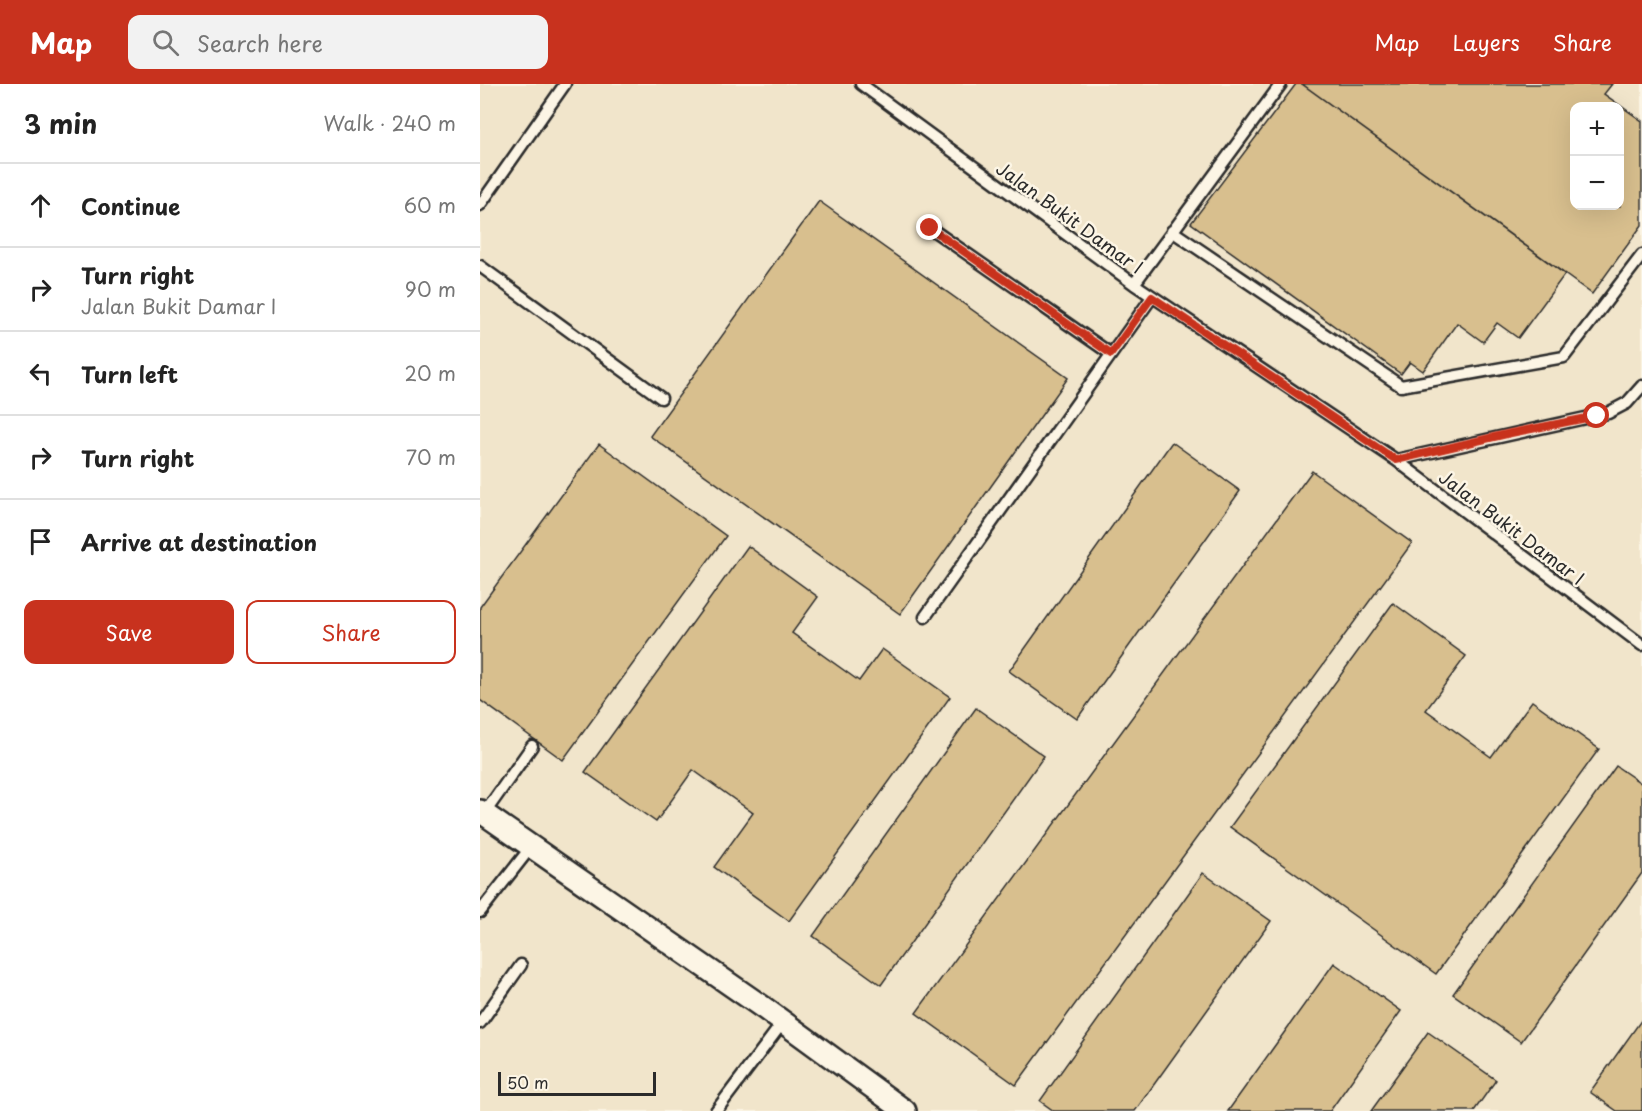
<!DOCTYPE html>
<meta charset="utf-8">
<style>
body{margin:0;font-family:"Playpen Sans",sans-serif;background:#f2f2f2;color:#222}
.controls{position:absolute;right:18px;top:18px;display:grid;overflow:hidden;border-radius:12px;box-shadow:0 6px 24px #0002}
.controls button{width:54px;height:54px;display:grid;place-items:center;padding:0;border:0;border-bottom:2px solid #e0e0e0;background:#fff;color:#222;font:30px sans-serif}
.scale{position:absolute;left:18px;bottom:15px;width:158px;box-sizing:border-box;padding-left:6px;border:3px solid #2b2b2b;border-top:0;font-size:16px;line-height:21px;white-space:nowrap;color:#2b2b2b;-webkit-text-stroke:4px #fcf5e5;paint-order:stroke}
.stop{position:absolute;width:18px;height:18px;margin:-14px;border:4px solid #c8321e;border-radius:50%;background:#fff}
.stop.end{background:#c8321e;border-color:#fff;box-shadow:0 2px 6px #0008}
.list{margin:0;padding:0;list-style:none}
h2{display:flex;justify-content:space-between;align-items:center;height:78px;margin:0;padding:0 24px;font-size:26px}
h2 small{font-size:20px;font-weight:400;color:#767676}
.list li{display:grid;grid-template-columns:39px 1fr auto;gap:18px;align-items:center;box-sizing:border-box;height:84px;padding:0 24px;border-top:2px solid #e0e0e0}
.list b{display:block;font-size:22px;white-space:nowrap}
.list p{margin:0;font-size:20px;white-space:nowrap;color:#767676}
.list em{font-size:20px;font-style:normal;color:#767676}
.actions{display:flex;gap:12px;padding:18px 24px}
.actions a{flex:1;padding:14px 0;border:2px solid #c8321e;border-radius:12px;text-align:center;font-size:21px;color:#c8321e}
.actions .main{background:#c8321e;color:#fff}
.icon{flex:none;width:33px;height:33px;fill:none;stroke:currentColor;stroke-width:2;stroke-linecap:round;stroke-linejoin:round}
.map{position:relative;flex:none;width:1162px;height:1027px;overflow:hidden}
header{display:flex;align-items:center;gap:36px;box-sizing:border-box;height:84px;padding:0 30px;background:#c8321e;color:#fff}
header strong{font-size:28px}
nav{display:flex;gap:33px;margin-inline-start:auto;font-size:21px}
.search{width:420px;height:54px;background:#f2f2f2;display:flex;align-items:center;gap:15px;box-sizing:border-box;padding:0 21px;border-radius:12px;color:#767676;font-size:22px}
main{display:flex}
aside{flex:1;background:#fff}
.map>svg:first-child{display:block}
</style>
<header>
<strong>Map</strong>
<div class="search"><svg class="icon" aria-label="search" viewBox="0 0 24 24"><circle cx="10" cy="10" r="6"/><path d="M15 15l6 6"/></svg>Search here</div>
<nav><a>Map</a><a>Layers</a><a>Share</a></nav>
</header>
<main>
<aside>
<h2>3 min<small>Walk · 240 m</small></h2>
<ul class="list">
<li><svg class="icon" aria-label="ahead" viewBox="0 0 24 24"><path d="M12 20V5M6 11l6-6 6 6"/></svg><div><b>Continue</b></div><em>60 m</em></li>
<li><svg class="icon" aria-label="right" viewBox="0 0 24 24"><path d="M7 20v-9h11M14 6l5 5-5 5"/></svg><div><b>Turn right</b><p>Jalan Bukit Damar I</p></div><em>90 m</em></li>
<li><svg class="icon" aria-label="left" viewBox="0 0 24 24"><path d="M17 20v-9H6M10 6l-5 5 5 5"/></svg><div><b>Turn left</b></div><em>20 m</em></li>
<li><svg class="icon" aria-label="right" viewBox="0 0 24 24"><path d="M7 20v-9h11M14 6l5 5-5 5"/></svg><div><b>Turn right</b></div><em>70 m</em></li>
<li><svg class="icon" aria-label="arrive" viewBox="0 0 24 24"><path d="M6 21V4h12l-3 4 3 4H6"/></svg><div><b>Arrive at destination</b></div></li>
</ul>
<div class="actions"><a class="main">Save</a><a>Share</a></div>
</aside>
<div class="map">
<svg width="1162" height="1027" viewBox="0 0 1162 1027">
<rect width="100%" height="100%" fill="#fcf5e5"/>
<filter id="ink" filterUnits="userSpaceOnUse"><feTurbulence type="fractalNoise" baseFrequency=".0167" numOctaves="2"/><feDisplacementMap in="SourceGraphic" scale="12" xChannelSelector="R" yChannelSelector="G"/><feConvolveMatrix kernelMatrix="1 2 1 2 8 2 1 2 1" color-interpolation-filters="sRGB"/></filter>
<g filter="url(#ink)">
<path fill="#f1e5cb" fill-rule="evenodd" d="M 0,0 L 1162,0 L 1162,1027 L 0,1027 ZM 1094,22 L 1140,22 L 1140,122 L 1094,122 Z"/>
<path fill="#d8bf8e" stroke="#2b2b2b" stroke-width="1.5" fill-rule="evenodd" d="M 816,0 L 822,0 L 1085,190 L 1038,254 L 1017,239 L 1003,258 L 977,239 L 943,287 L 930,278 L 921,290 L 711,139 Z
M 822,0 L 1132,0 L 1124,10 L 1162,37 L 1162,141 L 1112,210 ZM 1094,22 L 1140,22 L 1140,122 L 1094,122 Z
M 339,117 L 588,294 L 420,530 L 170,352 Z
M 692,358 L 760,407 L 597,635 L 529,587 Z
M 119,360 L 246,452 L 83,676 L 0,616 L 0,523 Z
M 832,387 L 932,459 L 536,1001 L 436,929 Z
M 268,462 L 338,513 L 312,549 L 379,597 L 402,565 L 470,613 L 309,837 L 234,783 L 273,729 L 213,686 L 176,738 L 105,688 Z
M 913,519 L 986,572 L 946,626 L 1011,673 L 1052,617 L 1119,665 L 956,890 L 750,743 Z
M 496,624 L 564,672 L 401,901 L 333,852 Z
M 1136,682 L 1162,700 L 1162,789 L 1041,958 L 973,910 Z
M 723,789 L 791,837 L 655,1027 L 574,1027 L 560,1017 Z
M 854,879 L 921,927 L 850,1027 L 748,1027 Z
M 1162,935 L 1162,1027 L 1137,1027 L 1110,1008 Z
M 948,948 L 1016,996 L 994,1027 L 891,1027 Z"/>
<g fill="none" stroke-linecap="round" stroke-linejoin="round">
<g stroke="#2b2b2b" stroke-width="15">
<path id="lane" d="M 381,0 L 654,200 L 916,376 L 1162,561
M 0,121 L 85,0
M 450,144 L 631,270
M 692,147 L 921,302 L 1084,273 L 1162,171
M 0,182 L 181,314
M 654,200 L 801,0
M 916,376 L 1128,329 L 1147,319 L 1162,302
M 445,533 L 672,213
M 4,730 L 52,662
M 0,828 L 51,763
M 0,939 L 41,881
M 236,1027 L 303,938"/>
</g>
<g stroke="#2b2b2b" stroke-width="26">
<path id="street" d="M 0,727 L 284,924 L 425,1027"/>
</g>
<use href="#lane" stroke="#fcf5e5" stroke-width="10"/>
<use href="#street" stroke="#fcf5e5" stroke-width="21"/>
</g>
</g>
<g fill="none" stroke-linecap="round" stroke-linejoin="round" filter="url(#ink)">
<path stroke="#c8321e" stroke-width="8" d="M 450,144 L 631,270 L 672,213 L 916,376 L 1031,349 L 1117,332"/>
</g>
<g text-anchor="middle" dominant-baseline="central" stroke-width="5" stroke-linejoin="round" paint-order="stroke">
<g font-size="18" fill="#2b2b2b" stroke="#fcf5e5">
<text transform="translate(590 133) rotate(36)">Jalan Bukit Damar I</text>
<text transform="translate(1032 443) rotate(37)">Jalan Bukit Damar I</text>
</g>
</g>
</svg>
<div class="controls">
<button>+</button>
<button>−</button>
</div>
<div class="scale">50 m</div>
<div class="stop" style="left:1117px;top:332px"></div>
<div class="stop end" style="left:450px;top:144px"></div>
</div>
</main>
